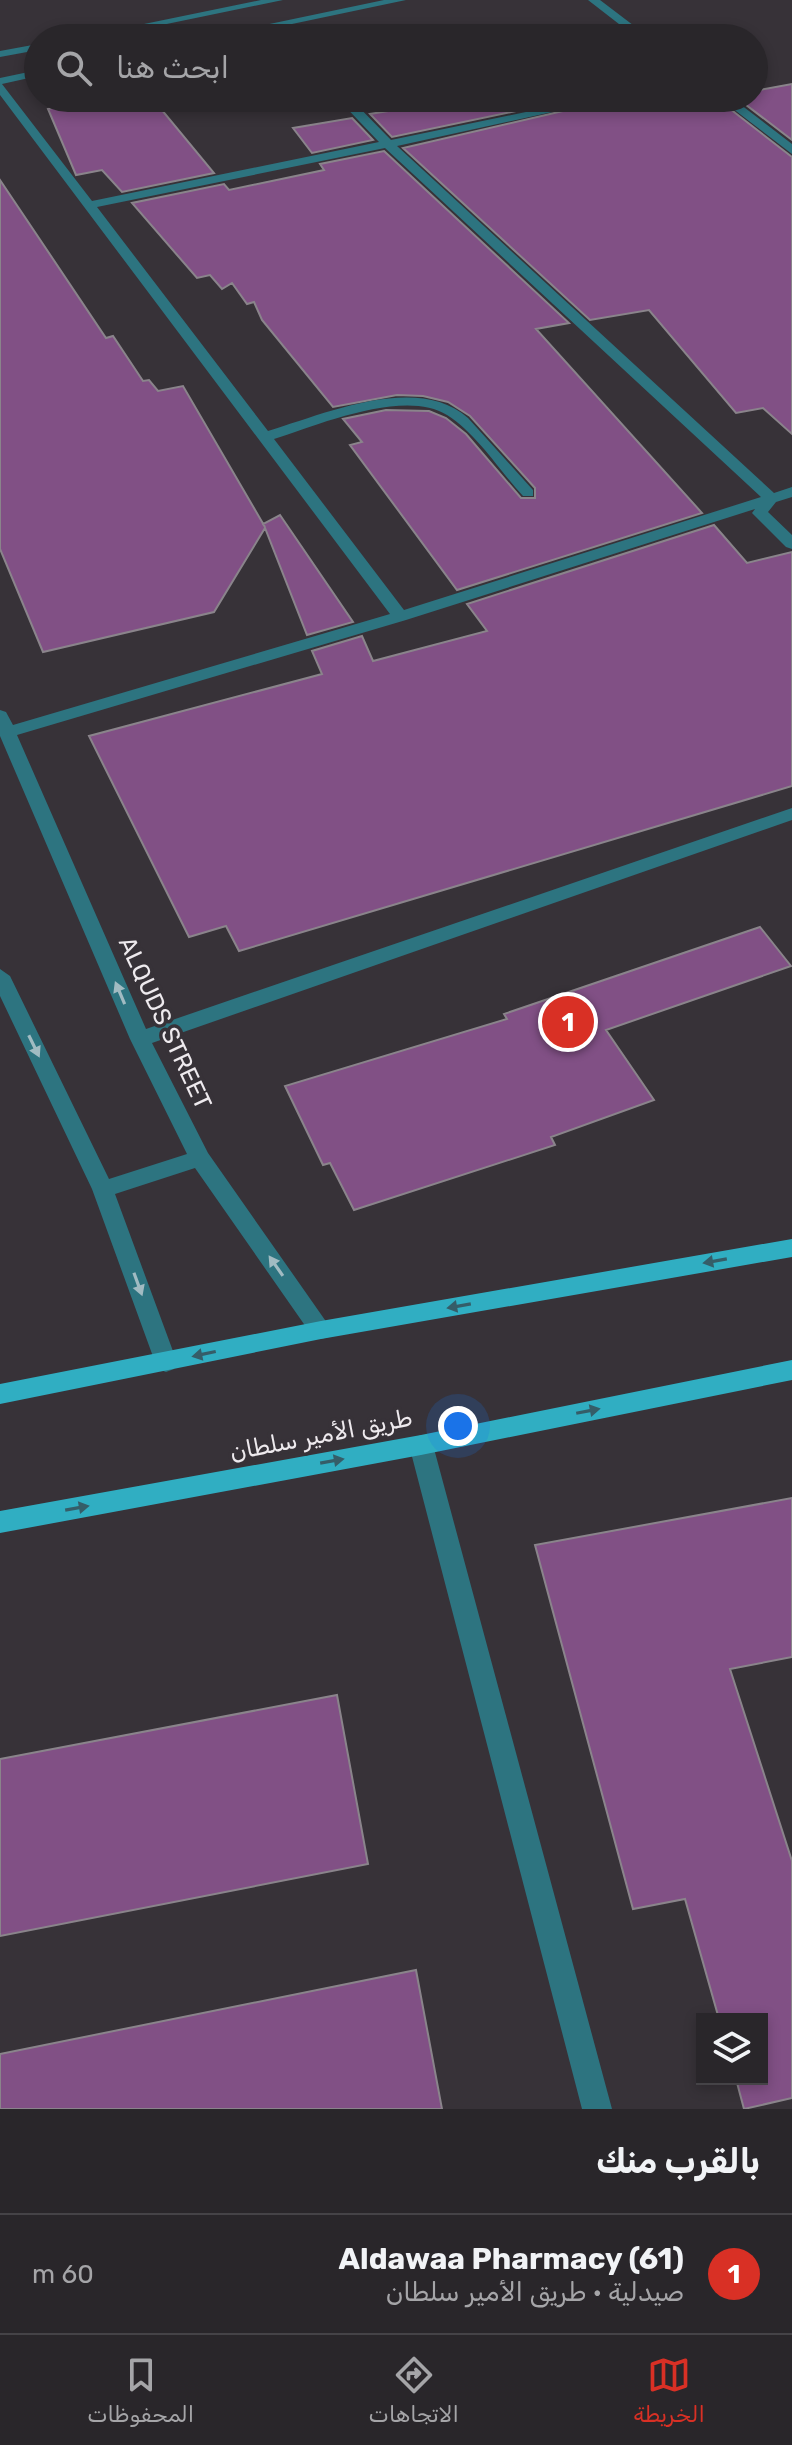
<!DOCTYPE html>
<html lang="ar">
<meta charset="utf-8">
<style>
body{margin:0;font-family:Rubik,Cairo,sans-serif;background:#353236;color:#f1f3f6;direction:rtl}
.controls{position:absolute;right:24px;bottom:24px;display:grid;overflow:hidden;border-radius:0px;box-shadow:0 4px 12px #0003}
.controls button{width:72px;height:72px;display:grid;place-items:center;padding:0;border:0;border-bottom:2px solid #454347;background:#29262a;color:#f1f3f6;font:40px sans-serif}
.you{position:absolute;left:458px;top:1426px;width:28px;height:28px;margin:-20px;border:6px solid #fff;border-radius:50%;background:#1a73e8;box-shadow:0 0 0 12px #1a73e833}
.badge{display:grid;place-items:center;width:52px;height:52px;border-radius:50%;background:#d93025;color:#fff;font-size:26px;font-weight:700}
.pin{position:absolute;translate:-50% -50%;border:4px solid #fff;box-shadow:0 2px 8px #0006}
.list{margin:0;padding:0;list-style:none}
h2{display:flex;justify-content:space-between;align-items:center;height:104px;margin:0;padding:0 32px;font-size:34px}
h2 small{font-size:26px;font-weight:400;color:#a5a5a8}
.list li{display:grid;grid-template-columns:52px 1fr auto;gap:24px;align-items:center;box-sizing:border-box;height:120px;padding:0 32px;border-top:2px solid #454347}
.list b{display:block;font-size:30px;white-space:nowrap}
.list p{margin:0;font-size:26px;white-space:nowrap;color:#a5a5a8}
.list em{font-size:26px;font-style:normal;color:#a5a5a8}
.icon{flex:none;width:44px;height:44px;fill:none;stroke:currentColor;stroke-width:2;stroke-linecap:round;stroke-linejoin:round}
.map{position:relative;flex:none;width:792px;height:2109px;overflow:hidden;direction:ltr}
.search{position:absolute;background:#29262a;box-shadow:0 4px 12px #0003;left:24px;right:24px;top:24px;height:88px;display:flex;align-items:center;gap:20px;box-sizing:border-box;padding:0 28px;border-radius:44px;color:#a5a5a8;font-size:30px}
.sheet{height:224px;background:#29262a}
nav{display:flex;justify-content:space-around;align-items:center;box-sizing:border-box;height:112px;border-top:2px solid #454347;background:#29262a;font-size:22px;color:#a5a5a8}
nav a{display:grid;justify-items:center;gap:4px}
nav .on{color:#d93025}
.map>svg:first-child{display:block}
</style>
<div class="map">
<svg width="792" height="2109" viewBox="0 0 792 2109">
<rect width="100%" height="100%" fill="#373238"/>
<path fill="#815085" stroke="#8a848b" stroke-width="2" d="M 792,84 L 792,140 L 737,98 L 754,98 L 754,91 Z
M 104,98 L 152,98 L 214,173 L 122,192 L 102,170 L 76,175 L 48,109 Z
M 467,98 L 578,98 L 392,137 L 370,114 Z
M 619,98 L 716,98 L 792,157 L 792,434 L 763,408 L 736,413 L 649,310 L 590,320 L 403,148 Z
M 352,118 L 373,140 L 312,153 L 293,128 Z
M 384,151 L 569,323 L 536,329 L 702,513 L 457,590 L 350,445 L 362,442 L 343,419 L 386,410 L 429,411 L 446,418 L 466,434 L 521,498 L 535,498 L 535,488 L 470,416 L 448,402 L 423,396 L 397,395 L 333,407 L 262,320 L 254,302 L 247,304 L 232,283 L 222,289 L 210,275 L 197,278 L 132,203 L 224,184 L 229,190 L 324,170 L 320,164 Z
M 0,180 L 106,338 L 113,336 L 143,381 L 149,380 L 158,391 L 183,386 L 265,527 L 263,524 L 280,515 L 353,622 L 307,635 L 265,528 L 214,612 L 43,652 L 0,549 Z
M 714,525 L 747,563 L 792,552 L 792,786 L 239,951 L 226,926 L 189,937 L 89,736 L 322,674 L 312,651 L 362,636 L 373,661 L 487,631 L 467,604 Z
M 760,927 L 791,966 L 606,1030 L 654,1100 L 551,1137 L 555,1145 L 354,1210 L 330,1163 L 323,1165 L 285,1086 L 507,1019 L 504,1014 Z
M 792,1498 L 792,1657 L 730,1669 L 792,1861 L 792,2098 L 744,2109 L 736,2079 L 762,2079 L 762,2019 L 719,2019 L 685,1899 L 633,1909 L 535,1545 Z
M 337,1695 L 368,1864 L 0,1936 L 0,1759 Z
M 416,1970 L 442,2109 L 0,2109 L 0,2054 Z"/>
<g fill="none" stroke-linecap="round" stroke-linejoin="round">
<path fill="#2d7480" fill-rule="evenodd" d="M 261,0 L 283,0 L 99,38 L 76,38 Z
M 384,0 L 406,0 L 225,38 L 202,38 Z
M 588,0 L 600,0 L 650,38 L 637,38 Z
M 38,44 L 38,50 L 0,57 L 0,51 Z
M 38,70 L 38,76 L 2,84 L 92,201 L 379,142 L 337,98 L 350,98 L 391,140 L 593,98 L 616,98 L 397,146 L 774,493 L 792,487 L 792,497 L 776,502 L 768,512 L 792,535 L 792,549 L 786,547 L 752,513 L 755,509 L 406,620 L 17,735 L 146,1029 L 792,808 L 792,820 L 152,1043 L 208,1153 L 332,1330 L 329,1337 L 321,1339 L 313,1337 L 195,1168 L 115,1194 L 177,1362 L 174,1369 L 166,1372 L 158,1369 L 155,1362 L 92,1189 L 0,996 L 0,969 L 10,976 L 109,1179 L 187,1154 L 130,1039 L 0,736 L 0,710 L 6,712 L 13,725 L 390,614 L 0,95 L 0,78 ZM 385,148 L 761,497 L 404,610 L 274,439 C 317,425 405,388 447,415 C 477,434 499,470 523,496 L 533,496 L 533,490 L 468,418 C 417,373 325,414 268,431 L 97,207 Z
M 719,98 L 732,98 L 792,144 L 792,154 Z
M 421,1435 L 429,1438 L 433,1445 L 612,2109 L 582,2109 L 409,1445 L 413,1438 Z"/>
<path fill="#30aec2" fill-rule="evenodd" d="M 792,1239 L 792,1257 L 321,1339 L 0,1404 L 0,1384 L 321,1321 Z
M 792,1360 L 792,1380 L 421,1455 L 0,1533 L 0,1511 L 421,1435 Z"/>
</g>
<defs><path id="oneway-solid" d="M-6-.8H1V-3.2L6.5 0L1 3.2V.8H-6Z" transform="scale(2)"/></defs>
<g fill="#a1bbc2">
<use href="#oneway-solid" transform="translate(120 993) rotate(-113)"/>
<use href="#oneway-solid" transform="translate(34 1046) rotate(64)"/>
<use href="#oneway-solid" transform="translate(276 1266) rotate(-125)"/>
<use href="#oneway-solid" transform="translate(138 1284) rotate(70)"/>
</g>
<g fill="#355d68">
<use href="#oneway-solid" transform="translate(715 1261) rotate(170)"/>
<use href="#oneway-solid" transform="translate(459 1306) rotate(170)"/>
<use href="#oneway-solid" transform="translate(204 1354) rotate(168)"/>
<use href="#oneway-solid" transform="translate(588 1411) rotate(-11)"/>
<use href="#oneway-solid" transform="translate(332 1461) rotate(-10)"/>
<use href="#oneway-solid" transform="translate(77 1508) rotate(-10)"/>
</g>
<g text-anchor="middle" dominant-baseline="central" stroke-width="7" stroke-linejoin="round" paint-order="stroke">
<g font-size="24" fill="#eeeaee" stroke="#373238">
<text transform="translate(165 1023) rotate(65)">ALQUDS STREET</text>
<text transform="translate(321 1435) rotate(-11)">طريق الأمير سلطان</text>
</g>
</g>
</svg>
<div class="controls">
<button><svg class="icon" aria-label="layers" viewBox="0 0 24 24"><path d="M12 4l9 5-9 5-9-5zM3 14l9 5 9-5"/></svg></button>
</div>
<div class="you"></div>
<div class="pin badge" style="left:568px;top:1022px">1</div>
<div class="search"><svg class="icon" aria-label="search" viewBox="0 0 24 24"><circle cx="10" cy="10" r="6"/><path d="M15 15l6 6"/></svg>ابحث هنا</div>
</div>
<section class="sheet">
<h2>بالقرب منك<small></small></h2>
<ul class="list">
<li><span class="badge">1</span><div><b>Aldawaa Pharmacy (61)</b><p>صيدلية · طريق الأمير سلطان</p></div><em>60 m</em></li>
</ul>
</section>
<nav>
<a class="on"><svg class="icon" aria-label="map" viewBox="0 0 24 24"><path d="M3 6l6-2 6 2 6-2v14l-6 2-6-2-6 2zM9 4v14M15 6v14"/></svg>الخريطة</a>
<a><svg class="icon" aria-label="directions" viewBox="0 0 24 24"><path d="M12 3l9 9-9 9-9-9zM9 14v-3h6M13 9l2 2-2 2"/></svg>الاتجاهات</a>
<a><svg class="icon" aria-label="saved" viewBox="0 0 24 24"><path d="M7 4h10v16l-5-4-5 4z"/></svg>المحفوظات</a>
</nav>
